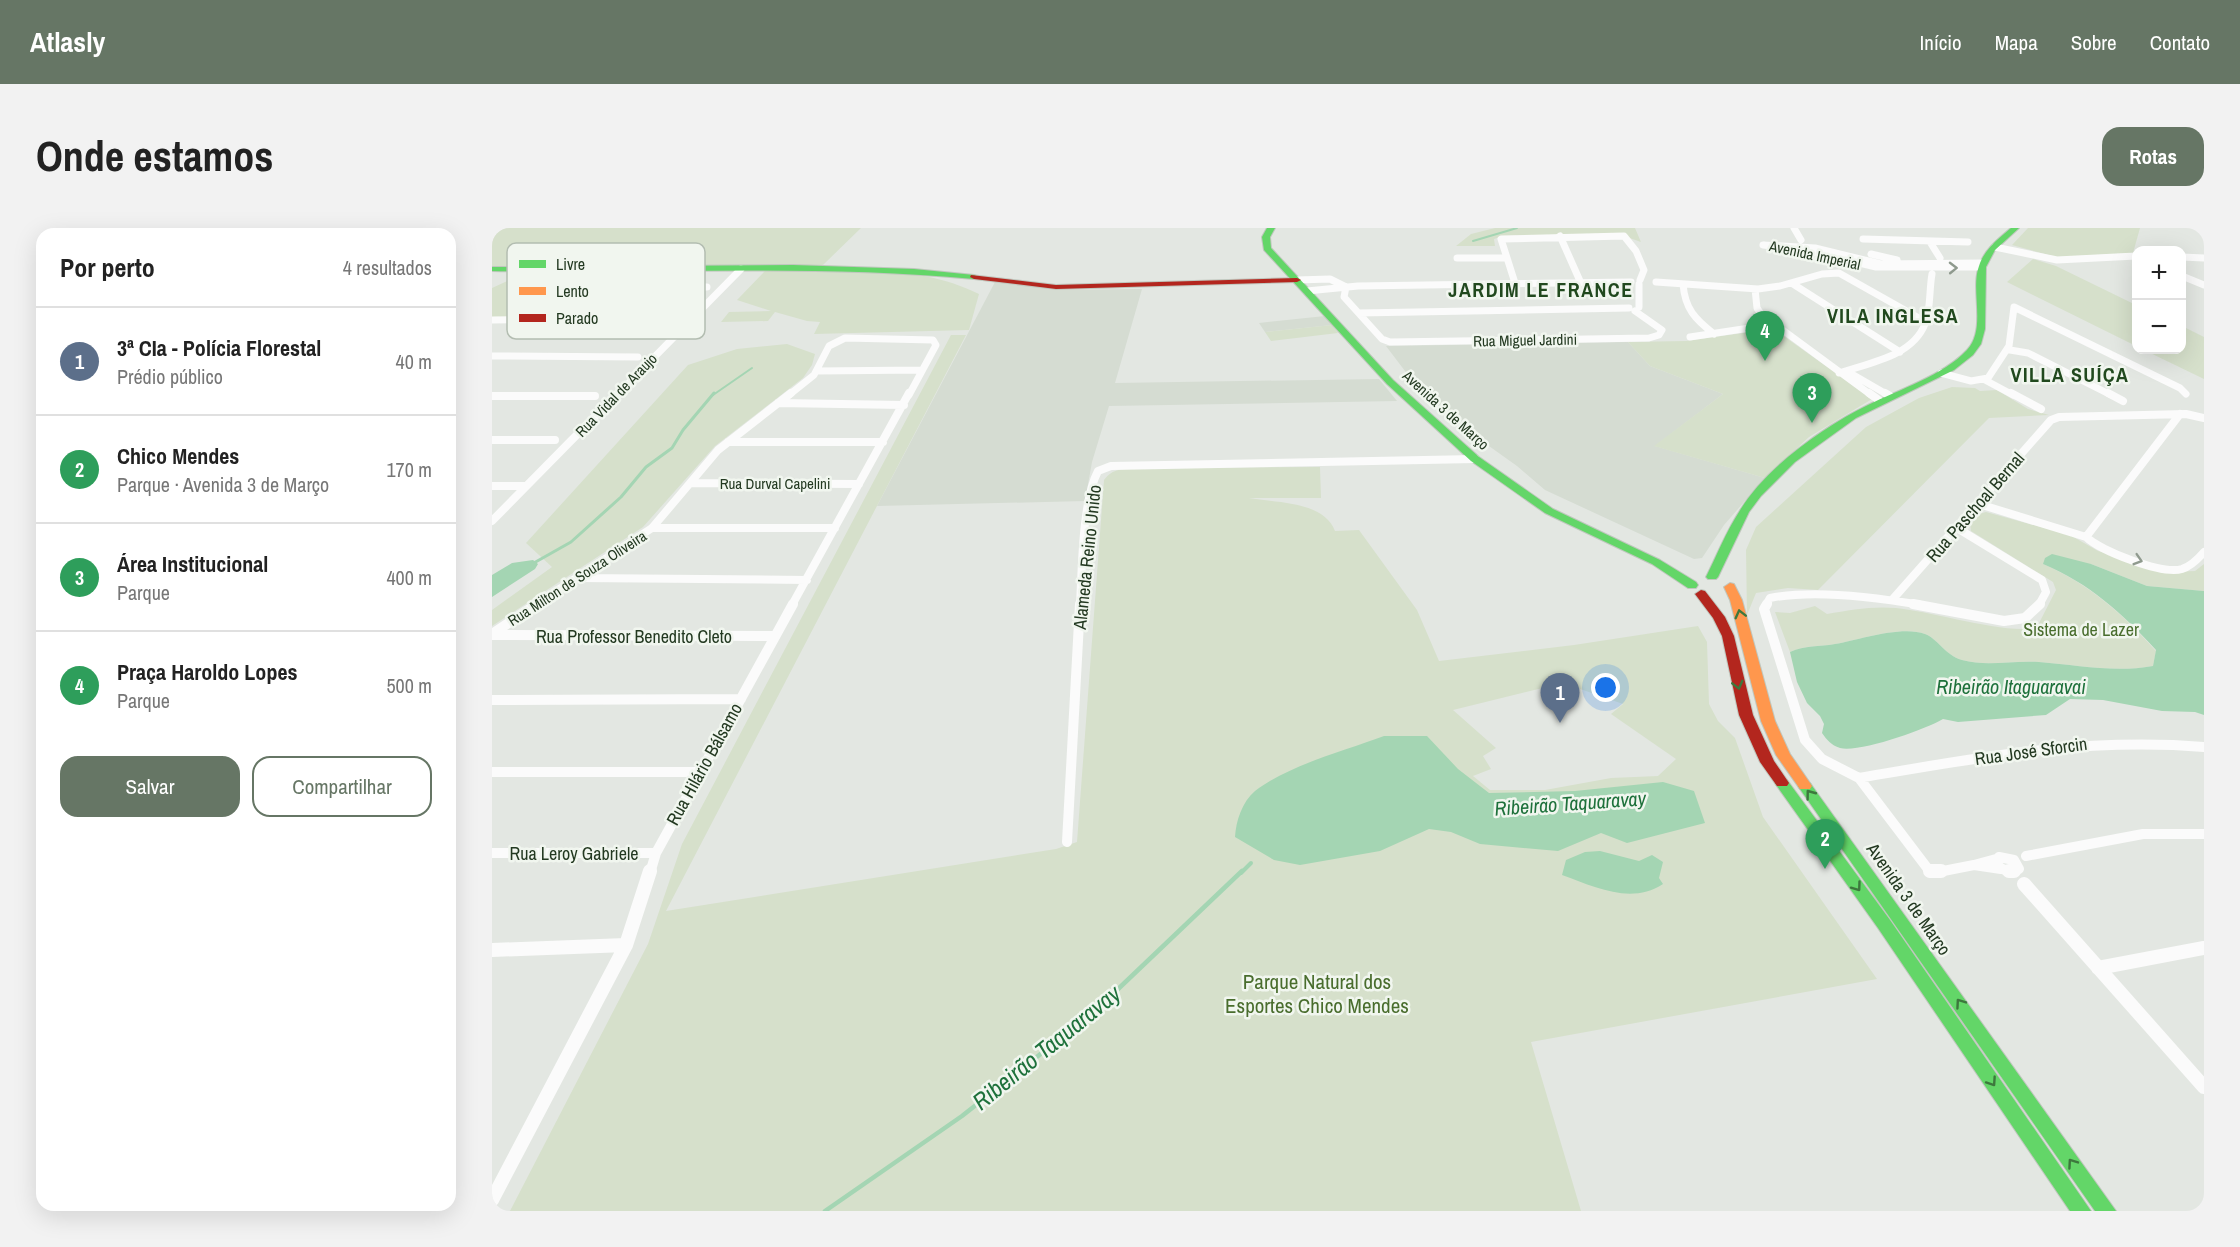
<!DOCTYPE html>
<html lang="pt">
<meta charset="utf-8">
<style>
body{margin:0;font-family:"Archivo Narrow",sans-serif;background:#f2f2f2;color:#222}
.controls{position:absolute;right:18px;top:18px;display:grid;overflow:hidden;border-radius:12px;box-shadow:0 6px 24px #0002}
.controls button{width:54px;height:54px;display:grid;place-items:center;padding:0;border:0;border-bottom:2px solid #e0e0e0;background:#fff;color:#222;font:30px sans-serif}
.you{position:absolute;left:1114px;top:460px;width:21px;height:21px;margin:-15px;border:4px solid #fff;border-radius:50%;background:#1a73e8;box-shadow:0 0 0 9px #1a73e833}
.badge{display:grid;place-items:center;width:39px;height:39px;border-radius:50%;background:#667665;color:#fff;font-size:20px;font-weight:700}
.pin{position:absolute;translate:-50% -50px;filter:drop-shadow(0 2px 3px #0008)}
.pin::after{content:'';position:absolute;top:32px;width:21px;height:18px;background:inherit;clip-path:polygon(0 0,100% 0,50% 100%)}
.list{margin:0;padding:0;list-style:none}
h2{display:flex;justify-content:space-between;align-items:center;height:78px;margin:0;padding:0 24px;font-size:26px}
h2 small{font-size:20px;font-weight:400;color:#767676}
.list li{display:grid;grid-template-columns:39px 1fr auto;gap:18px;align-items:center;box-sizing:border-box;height:108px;padding:0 24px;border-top:2px solid #e0e0e0}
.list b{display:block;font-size:22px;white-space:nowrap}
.list p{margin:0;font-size:20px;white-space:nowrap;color:#767676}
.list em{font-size:20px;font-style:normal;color:#767676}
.actions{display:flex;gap:12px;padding:18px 24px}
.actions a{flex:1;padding:14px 0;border:2px solid #667665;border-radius:18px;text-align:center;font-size:21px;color:#667665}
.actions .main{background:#667665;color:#fff}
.map{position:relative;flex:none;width:1712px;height:983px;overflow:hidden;border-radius:18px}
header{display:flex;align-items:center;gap:36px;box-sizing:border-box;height:84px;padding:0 30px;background:#667665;color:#fff}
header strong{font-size:28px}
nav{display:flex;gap:33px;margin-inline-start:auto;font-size:21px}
.intro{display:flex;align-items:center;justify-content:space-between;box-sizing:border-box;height:144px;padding:0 36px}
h1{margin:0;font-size:42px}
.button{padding:15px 27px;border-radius:18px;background:#667665;color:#fff;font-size:21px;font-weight:700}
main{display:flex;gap:36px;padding:0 36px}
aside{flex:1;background:#fff;border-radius:18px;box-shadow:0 6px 24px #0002}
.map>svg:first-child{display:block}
</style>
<header>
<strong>Atlasly</strong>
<nav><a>Início</a><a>Mapa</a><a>Sobre</a><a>Contato</a></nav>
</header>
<div class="intro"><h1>Onde estamos</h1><a class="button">Rotas</a></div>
<main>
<aside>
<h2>Por perto<small>4 resultados</small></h2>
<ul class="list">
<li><span class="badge" style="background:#5c6f8a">1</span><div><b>3ª CIa - Polícia Florestal</b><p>Prédio público</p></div><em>40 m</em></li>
<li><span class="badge" style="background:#2e9e5b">2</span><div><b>Chico Mendes</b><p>Parque · Avenida 3 de Março</p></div><em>170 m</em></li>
<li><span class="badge" style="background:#2e9e5b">3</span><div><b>Área Institucional</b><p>Parque</p></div><em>400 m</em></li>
<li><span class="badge" style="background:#2e9e5b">4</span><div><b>Praça Haroldo Lopes</b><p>Parque</p></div><em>500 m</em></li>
</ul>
<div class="actions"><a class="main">Salvar</a><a>Compartilhar</a></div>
</aside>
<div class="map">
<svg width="1712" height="983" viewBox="0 0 1712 983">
<rect width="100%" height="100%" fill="#e3e7e2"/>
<path fill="#d5dcd2" d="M 503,54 L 562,62 L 650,61 L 623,155 L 887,151 L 905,173 L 617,178 L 600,234 L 593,273 L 385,278 Z
M 833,88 L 840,97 L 773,104 L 767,95 Z
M 1136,114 L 1158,138 L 1231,166 L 1163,218 L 1273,250 L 1232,297 L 1210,330 L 1202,331 L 1053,262 L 1025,238 L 938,176 L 894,118 Z"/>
<path fill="#d6e0cb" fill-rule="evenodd" d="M 0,0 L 369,0 L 331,37 L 87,41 L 0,38 Z
M 1003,0 L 1143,0 L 1149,14 L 1126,6 L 1011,8 L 1002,11 L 1003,18 L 964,18 L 979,6 Z
M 1536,0 L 1648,0 L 1641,25 L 1564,29 L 1520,17 Z
M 1541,31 L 1564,38 L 1644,77 L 1644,118 L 1515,54 Z
M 378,42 C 416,44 453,49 487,66 L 477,102 L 322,106 L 328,94 L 315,93 L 283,84 L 276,93 L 229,94 L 237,84 L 279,83 L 245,72 L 273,43 Z
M 35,44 L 144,44 L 51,89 L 0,90 L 0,60 Z
M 840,97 L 846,105 L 779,113 L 773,104 Z
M 1690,98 L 1712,109 L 1712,151 L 1652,122 L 1690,122 Z
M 1272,102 L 1286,104 L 1380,171 L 1317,209 L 1273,250 L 1162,218 L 1231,166 L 1158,138 L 1136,114 L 1194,113 Z
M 459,107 L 474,107 L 174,683 L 564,621 L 585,614 L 612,252 C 621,240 631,241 645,240 L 828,239 L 829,270 L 757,270 C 784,275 832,273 843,303 L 867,302 L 925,382 L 947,433 L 1082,417 L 1206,398 L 1215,414 L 1217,476 L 1226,493 L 1243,510 L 1271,589 L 1385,751 L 1039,814 L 1089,983 L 18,983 L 156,716 L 190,616 ZM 1071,455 L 1131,476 L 1119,486 L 1184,531 L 1166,548 L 1119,550 L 1053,562 L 998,562 L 981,548 L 999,541 L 991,528 L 1004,520 L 961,482 Z
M 295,116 L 323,126 L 320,137 L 311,150 L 223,218 L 151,299 L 0,398 L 0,382 L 60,339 L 34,315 L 196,137 L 245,121 Z
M 1460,159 L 1483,160 L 1488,163 L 1505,162 L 1536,181 L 1557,187 L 1497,190 L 1326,362 L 1296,360 L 1264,365 L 1255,387 L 1254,322 L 1264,299 L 1374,199 L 1427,170 Z
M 1494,284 L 1578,307 L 1606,323 L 1678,344 L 1703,343 L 1712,336 L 1712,363 L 1655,358 L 1599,336 L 1551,336 C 1597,356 1631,386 1664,423 L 1661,438 C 1622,445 1586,437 1547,434 C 1520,432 1496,439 1470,432 C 1453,427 1446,411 1433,406 C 1410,397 1366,412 1343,416 C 1327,419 1313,417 1298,424 L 1283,384 L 1298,385 L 1323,378 L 1335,386 C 1358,382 1380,378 1404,380 C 1439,383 1518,408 1545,399 L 1564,362 L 1561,354 L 1479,303 L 1478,294 L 1487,286 Z"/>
<path fill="#a4d5b3" d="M 1560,326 L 1599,336 L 1655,358 L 1712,363 L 1712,487 L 1703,484 L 1670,483 L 1611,472 L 1578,471 L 1554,487 L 1466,494 L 1451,491 C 1432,502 1367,525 1348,520 C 1339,517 1335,512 1330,505 L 1332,496 L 1328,488 L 1315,475 L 1305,454 L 1298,424 C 1313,417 1327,419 1343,416 C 1366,412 1410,397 1433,406 C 1446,411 1453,427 1470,432 C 1496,439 1520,432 1547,434 C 1586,437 1622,445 1661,438 L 1664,422 C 1631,386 1597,355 1551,336 L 1553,330 Z
M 41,332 L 46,336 L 43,341 L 0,369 L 0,347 L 20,335 Z
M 892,508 L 935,508 L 966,541 L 997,565 L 1083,563 L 1171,554 L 1202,563 L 1213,595 L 1135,615 L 1109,605 L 1066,623 L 988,616 L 959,604 L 937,601 L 888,623 L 808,637 L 782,632 L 743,609 C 744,593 750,574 763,563 C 797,537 852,523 892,508 Z
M 1108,623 L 1147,633 L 1160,627 L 1171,634 L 1167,650 L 1171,656 C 1139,677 1103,659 1070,647 L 1074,632 L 1093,624 Z"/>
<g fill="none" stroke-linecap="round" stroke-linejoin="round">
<path stroke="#a4d5b3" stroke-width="2" d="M 981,13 L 1025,0
M 221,167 L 260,140"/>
<path stroke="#a4d5b3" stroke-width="3" d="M 40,336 L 79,314 L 129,269 L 154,239 L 180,220 L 191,202 L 222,165"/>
<path stroke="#a4d5b3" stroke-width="4" d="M 749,645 L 759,635"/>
<path stroke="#a4d5b3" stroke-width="4.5" d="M 333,983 L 470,888 L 603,783 L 750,643"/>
<g stroke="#c0c7be" stroke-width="2">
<path id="fast" d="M 775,0 L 783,0 L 778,9 L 779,20 L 901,152 L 987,229 L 1061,281 L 1168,332 L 1204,354 L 1206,357 L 1204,360 L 1196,360 L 1160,336 L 1053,285 L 979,233 L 895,156 L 772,22 L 770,9 Z
M 1519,0 L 1527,0 L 1503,22 L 1494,39 L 1493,101 L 1489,116 L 1481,127 L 1462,142 L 1364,190 L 1303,234 L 1269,268 L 1257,284 L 1226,349 L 1224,351 L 1216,351 L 1214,349 C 1225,327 1234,304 1247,284 C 1273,240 1331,199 1376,177 C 1406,162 1452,147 1475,122 C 1495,101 1478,62 1487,38 C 1492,22 1506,11 1519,0 Z
M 301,37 L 422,41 L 482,47 L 486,49 L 482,51 C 321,36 161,46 0,43 L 0,39 Z
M 1290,550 L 1295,552 L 1398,692 L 1599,983 L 1578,983 L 1386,700 L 1285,558 L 1283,555 L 1285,552 Z
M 1313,553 L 1318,555 L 1624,983 L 1603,983 L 1308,561 L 1306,558 Z"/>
</g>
<g stroke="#c0c7be" stroke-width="2">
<path id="slow" d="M 1238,355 L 1242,356 L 1250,372 L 1283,493 L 1298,526 L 1320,558 L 1318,561 L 1308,561 L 1284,527 L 1269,493 L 1238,372 L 1232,359 Z"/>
</g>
<g stroke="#c0c7be" stroke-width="2">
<path id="jam" d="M 479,47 L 564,57 L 805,50 L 809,52 L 805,54 L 564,61 L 482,51 L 478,49 Z
M 1209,362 L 1213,363 L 1233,389 L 1242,408 L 1261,487 L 1282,533 L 1297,555 L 1295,558 L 1285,558 L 1268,534 L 1247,487 L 1230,408 L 1221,390 L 1203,366 Z"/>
</g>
<path stroke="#fbfbfb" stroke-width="7" d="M 1302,0 L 1309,12
M 1068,8 L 1088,53
M 1371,11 L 1476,14
M 1438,14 L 1448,30
M 1503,19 L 1565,32 L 1644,28
M 1379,26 L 1405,32
M 1690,29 L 1712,30
M 965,30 L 1014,30
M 1490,39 L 1384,39 L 1313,22 L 1271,17 L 1323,20 L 1389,36 L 1491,35
M 1690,48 L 1712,57
M 805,52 L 838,51 L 854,59
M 1164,54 L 1266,61 L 1288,58 L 1330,46 L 1347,45 L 1434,94
M 1023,55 L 1009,11 L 1132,8 L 1144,23 L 1152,42 L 1148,52
M 1147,56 L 1147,79
M 1191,56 C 1193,81 1203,91 1222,106
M 1301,56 L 1408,124
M 854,59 L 852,69 L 890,111 L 898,114 L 1157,110 L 1167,107 L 1170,102 L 1143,83
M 1263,61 L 1265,80 L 1269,86 L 1379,167
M 815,63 L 866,58 L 1139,54
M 867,85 L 1137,80
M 55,90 L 110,62 L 124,59 L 215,59
M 0,92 L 199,90
M 1198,109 L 1284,96
M 1518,122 L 1536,125 L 1619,167
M 0,128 L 146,129
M 325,143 L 430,142
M 1347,145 C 1376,135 1420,129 1433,96 C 1439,81 1437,62 1440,46
M 1358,145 L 1396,167
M 1449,145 L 1479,153 L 1496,150 L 1517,118 L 1522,79 L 1688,160 L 1694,166
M 1493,152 L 1521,167
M 125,167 L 249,41
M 297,167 L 322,147 L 337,118 L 353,110 L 441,112 L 444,117 L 417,167"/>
<path stroke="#fbfbfb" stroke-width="8" d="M 1377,165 L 1388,173
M 1393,165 L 1398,168
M 1519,165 L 1549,181
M 1616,165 L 1631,173
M 0,168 L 103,168
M 286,175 L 412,177
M 0,212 L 63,212
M 236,214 L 391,214
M 199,255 L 367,256
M 0,258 L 34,258
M 1487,276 L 1594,309
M 0,293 L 126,165
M 160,300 L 343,300
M 1465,300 L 1550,352 L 1554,364 L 1547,377
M 1594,309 L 1688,186
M 1594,309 C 1609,323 1670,347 1690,341 C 1699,338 1706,331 1712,324
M 87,350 L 315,352
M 1400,372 L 1559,192 L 1567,189 L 1694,186 L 1712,190
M 43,377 L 160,300 L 226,222 L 299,165
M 300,377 L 417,165
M 588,377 C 590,342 590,273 606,243 L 619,238 L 983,231
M 1274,377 L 1278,370 C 1323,361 1383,369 1429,377"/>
<path stroke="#fbfbfb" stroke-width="10" d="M 1275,376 L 1272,381 L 1313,512 L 1330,531 L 1367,550 L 1439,645
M 1421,376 L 1512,393 L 1533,390 L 1548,376
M 0,406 L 45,376
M 0,407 L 283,408
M 0,472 L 249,471
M 0,544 L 206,544
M 1367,550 C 1484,530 1592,509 1712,519
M 575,614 L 588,376
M 0,625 L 164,625
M 1534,628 L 1651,606 L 1712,606
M 1507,629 L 1522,632 L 1527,641 C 1518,645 1511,643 1504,636 Z
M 1504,631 L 1482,637 L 1509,641
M 158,645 L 164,625 L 301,376
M 1441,645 L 1482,637"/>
<path stroke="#fbfbfb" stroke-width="14" d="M 1438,643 L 1449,643
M 1517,643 L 1522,643
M 1532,656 L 1712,859
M 0,722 L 134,717
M 1606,740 L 1712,720
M 0,972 L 134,717 L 158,643"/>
<use href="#fast" fill="#63d668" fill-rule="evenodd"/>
<use href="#slow" fill="#ff974d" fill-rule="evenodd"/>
<use href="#jam" fill="#b3261e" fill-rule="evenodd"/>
</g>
<defs><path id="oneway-chevron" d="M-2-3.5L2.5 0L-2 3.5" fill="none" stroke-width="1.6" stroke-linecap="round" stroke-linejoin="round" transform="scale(1.5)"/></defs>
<g stroke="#8f9a8e">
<use href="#oneway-chevron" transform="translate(1461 40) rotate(-1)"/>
<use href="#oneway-chevron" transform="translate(1646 332) rotate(17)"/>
</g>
<g stroke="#3d783d">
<use href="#oneway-chevron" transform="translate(1248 386) rotate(-104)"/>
<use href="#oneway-chevron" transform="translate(1246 457) rotate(76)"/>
<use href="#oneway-chevron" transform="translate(1318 566) rotate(-127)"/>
<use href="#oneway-chevron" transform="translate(1365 659) rotate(54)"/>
<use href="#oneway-chevron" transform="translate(1468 775) rotate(-125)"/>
<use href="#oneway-chevron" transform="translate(1500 854) rotate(56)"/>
<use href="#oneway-chevron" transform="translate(1580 935) rotate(-125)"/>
</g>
<g text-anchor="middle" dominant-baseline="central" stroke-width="5" stroke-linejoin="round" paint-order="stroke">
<g font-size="15" fill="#233921" stroke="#f1f6ef">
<text transform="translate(1323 27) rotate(12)">Avenida Imperial</text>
<text transform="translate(1033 112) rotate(-1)">Rua Miguel Jardini</text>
<text transform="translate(124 167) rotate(-46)">Rua Vidal de Araujo</text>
<text transform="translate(954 182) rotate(42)">Avenida 3 de Março</text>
<text x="283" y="255">Rua Durval Capelini</text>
<text transform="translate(85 350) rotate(-33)">Rua Milton de Souza Oliveira</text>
</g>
<g font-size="18" fill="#233921" stroke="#f1f6ef">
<text transform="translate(1483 279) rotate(-49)">Rua Paschoal Bernal</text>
<text transform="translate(595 329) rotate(-84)">Alameda Reino Unido</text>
<text x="142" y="408">Rua Professor Benedito Cleto</text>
<text transform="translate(1539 523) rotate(-8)">Rua José Sforcin</text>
<text transform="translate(212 536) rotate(-61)">Rua Hilário Bálsamo</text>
<text x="82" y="625">Rua Leroy Gabriele</text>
<text transform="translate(1417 671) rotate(55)">Avenida 3 de Março</text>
</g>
<g font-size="18" fill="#496d2d" stroke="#f1f6ef">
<text x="1589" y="401">Sistema de Lazer</text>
</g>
<g font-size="20" font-weight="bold" letter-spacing="1.5" fill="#21491e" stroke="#f1f6ef">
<text x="1049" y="61">JARDIM LE FRANCE</text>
<text x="1401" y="87">VILA INGLESA</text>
<text x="1578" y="146">VILLA SUÍÇA</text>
</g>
<g font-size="20" font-style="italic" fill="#1e713b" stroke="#f1f6ef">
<text x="1519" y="458">Ribeirão Itaguaravai</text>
<text transform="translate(1078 575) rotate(-4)">Ribeirão Taquaravay</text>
</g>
<g font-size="21" fill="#496d2d" stroke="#f1f6ef">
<text x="825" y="753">Parque Natural dos<tspan x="825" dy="24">Esportes Chico Mendes</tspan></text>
</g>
<g font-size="24" font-style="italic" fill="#1e713b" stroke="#f1f6ef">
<text transform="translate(554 819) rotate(-39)">Ribeirão Taquaravay</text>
</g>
</g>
<rect x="15" y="15" width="198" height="96" rx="9" fill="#f1f6ef" stroke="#b3bdb1" stroke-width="1.5"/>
<rect x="27" y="32" width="27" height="8" fill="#63d668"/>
<rect x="27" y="59" width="27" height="8" fill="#ff974d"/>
<rect x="27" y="86" width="27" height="8" fill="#b3261e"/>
<g font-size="16" fill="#233921">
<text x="64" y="42">Livre</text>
<text x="64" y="69">Lento</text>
<text x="64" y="96">Parado</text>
</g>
</svg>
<div class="controls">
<button>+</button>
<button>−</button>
</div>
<div class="you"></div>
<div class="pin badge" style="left:1068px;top:495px;background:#5c6f8a">1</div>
<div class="pin badge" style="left:1333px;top:641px;background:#2e9e5b">2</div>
<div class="pin badge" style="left:1320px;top:195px;background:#2e9e5b">3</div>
<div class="pin badge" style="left:1273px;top:133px;background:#2e9e5b">4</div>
</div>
</main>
